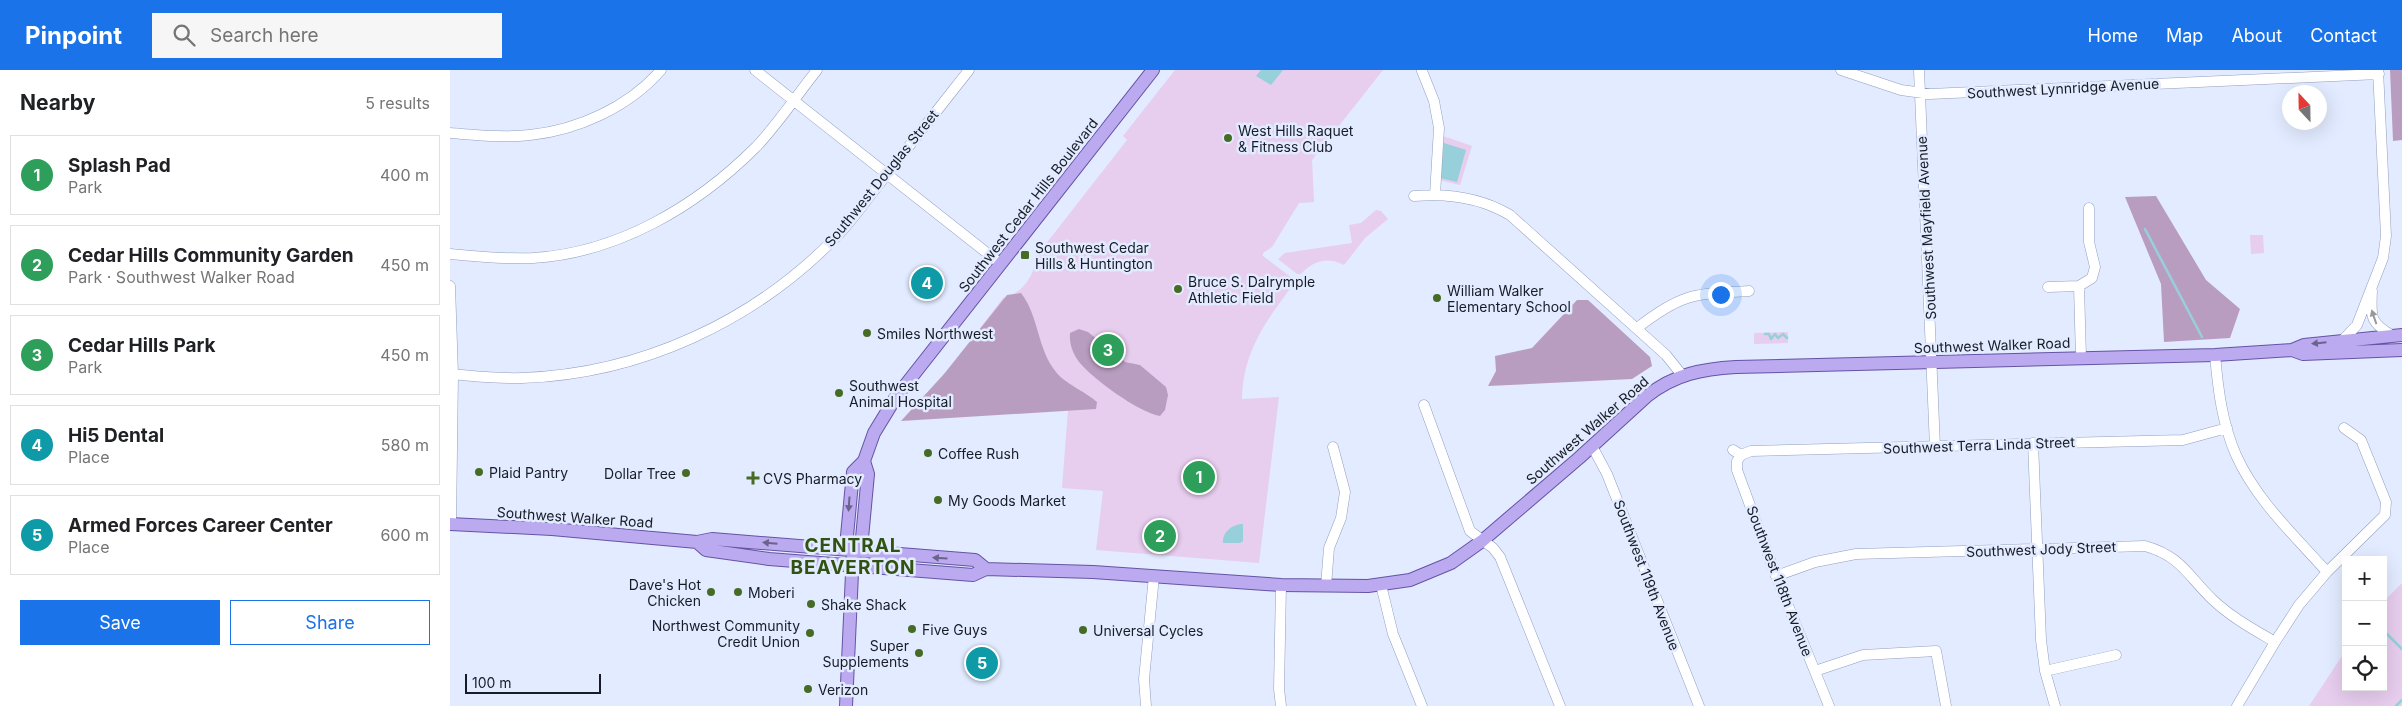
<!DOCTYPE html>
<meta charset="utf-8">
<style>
body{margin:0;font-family:Inter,sans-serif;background:#f6f6f6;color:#202124}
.controls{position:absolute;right:15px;bottom:15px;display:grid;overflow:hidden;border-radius:0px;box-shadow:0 5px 20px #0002}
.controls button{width:45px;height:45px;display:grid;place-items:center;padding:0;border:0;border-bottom:1px solid #e0e0e0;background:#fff;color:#202124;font:25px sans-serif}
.compass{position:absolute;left:1832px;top:15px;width:45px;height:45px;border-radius:50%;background:#fff;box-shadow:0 5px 20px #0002;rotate:338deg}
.scale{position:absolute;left:15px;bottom:12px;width:136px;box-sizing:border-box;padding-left:5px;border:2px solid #171c27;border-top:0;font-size:14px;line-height:18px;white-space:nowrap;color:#171c27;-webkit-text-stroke:4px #e2ebff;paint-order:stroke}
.you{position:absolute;left:1270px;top:224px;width:18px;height:18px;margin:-12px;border:4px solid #fff;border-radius:50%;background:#1a73e8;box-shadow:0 0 0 8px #1a73e833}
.badge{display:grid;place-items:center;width:32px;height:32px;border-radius:50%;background:#1a73e8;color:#fff;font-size:16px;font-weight:700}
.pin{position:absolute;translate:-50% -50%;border:2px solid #fff;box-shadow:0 1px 5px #0006}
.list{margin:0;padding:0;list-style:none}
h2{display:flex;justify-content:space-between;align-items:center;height:65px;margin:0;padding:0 20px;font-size:21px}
h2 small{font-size:16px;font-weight:400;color:#757577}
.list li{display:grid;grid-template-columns:32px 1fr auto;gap:15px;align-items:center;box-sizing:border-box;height:80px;margin:0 10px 10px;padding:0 10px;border:1px solid #e0e0e0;border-radius:0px}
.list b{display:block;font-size:19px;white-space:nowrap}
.list p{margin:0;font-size:16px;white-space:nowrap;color:#757577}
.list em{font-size:16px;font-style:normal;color:#757577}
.actions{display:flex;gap:10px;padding:15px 20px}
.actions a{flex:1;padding:11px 0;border:1px solid #1a73e8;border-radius:0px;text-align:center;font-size:18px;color:#1a73e8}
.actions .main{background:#1a73e8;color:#fff}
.icon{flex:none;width:28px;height:28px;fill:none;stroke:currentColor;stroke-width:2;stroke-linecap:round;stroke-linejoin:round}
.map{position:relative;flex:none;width:1952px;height:636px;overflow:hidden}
header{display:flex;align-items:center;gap:30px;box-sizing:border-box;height:70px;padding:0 25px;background:#1a73e8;color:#fff}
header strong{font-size:24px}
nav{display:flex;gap:28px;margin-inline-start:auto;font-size:18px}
.search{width:350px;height:45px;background:#f6f6f6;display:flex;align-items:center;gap:12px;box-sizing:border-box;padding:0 18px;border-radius:0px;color:#757577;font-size:19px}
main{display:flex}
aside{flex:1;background:#fff}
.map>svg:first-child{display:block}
</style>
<header>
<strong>Pinpoint</strong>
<div class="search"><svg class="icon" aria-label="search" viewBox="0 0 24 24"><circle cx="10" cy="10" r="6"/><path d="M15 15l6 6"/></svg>Search here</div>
<nav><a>Home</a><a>Map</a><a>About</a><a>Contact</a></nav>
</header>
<main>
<aside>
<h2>Nearby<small>5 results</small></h2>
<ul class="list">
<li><span class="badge" style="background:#2e9e5b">1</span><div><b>Splash Pad</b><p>Park</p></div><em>400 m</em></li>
<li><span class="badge" style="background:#2e9e5b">2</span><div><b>Cedar Hills Community Garden</b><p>Park · Southwest Walker Road</p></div><em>450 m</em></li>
<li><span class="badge" style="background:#2e9e5b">3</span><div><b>Cedar Hills Park</b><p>Park</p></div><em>450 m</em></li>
<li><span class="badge" style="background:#0f9aa8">4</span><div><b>Hi5 Dental</b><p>Place</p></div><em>580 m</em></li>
<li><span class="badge" style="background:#0f9aa8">5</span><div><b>Armed Forces Career Center</b><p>Place</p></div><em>600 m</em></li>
</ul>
<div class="actions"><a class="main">Save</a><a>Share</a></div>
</aside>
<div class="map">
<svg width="1952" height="636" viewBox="0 0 1952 636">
<rect width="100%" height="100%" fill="#e2ebff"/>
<path fill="#e7cdee" d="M 725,0 L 933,0 L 862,90 L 864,132 L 849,133 L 822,177 L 813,183 L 813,186 L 846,211 C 818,248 793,280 792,329 L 829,327 L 809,493 L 646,480 L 653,421 L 612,418 L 618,340 L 464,345 L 553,228 C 574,223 584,205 588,184 L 677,70 L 673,66 Z
M 993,66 L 1022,76 L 1010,115 L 989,110 Z
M 926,140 L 931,141 L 938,149 L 915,168 L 894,195 C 877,186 863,191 851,204 L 847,204 L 828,189 L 835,183 L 902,173 L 899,155 L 911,153 Z
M 1800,165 L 1813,165 L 1814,183 L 1801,184 Z
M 1338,262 L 1338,273 L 1304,274 L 1304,263 Z
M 1952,513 L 1952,636 L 1859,636 L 1896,580 L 1896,617 L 1933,617 L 1933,532 Z"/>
<path fill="#b99dc1" d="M 1940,0 L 1952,0 L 1952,70 L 1943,71 Z
M 1706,126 L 1756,210 L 1790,239 L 1780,268 L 1714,272 L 1711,214 L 1675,127 Z
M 571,223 C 589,246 587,279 606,302 C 614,313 636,322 647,332 L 646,339 L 451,351 L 494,304 L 557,225 Z
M 1127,230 L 1138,230 L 1200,287 L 1202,296 L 1182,309 L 1038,316 L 1046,301 L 1045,286 L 1082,278 Z
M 629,259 L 638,262 L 648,270 L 661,271 L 666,282 L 675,292 L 690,295 L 716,317 L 718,325 L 715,340 L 710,346 C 688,342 643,309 629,292 C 623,284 619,274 620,263 Z"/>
<path fill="#97cfdb" d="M 811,0 L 833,0 L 821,15 L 806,6 Z
M 994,73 L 1016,80 L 1007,112 L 990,108 Z
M 793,454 L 793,471 L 790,473 L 773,473 C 772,462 783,454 793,454 Z"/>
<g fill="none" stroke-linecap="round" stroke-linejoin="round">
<path stroke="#97cfdb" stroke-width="2.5" d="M 1695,159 L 1752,267
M 1315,264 L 1319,264 L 1321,269 L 1325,264 L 1328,268 L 1333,264 L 1337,268
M 1933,560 L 1952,579
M 1946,636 L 1952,630"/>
<g stroke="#919fbe" stroke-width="11">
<path id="minor" d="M 305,0 L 551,194
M 1391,0 L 1451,20 L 1480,24 L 1929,4
M 1469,0 L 1485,377
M 972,1 L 984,31 L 989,58 L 985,125
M 0,63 C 27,65 54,68 80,65 C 128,60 179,37 211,0
M 964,126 C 998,123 1030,127 1060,145 L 1216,285 L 1232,305
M 0,184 C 28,187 55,189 83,188 C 168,183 247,136 306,77 C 328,54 347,25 367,0
M 0,216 L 3,305 L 1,454
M 1629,216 L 1631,288
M 1598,217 L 1629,216 L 1642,208 L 1645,197 L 1639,172 L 1639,138
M 1922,221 C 1921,247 1919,252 1943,266
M 1187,258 C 1232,223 1243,224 1299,221
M 1892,271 L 1907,255 L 1933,188 L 1936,166 L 1928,0
M 1765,285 C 1768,319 1772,353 1786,385 C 1806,430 1845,466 1877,502
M 0,304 C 24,306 48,309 72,308 C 191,304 305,251 387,166 C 403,150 416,130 430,113 C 460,75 489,38 519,0
M 974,335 L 1020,461 L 1043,478 L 1050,487 L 1110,636
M 1583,373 L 1591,570 L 1595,601 L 1605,636
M 1142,376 L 1157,404 L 1249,636
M 1283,380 L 1291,385 L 1301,381 L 1733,370 L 1777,358
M 1291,385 L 1287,391 L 1287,400 L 1326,506 L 1379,636
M 1326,506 L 1365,492 L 1406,484 L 1695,476 C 1731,486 1738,506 1763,530 C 1781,547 1803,559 1825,572
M 931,515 L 943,564 L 972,636
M 876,516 L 879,478 L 891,448 L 895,422 L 883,377
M 1365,601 L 1413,585 L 1486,581 L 1496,636
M 1595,601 L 1666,585
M 696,636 L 694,609 L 704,506
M 831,636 L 829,619 L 831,515
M 1787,636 L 1825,572 L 1849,535 L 1877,502 L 1935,445 L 1936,432 L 1911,370 L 1894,358"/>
</g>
<g stroke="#6553a4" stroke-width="14">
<path id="major" d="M 1842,280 L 1853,284 L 1952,280
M 0,454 L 102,459 L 247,472 L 262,469 L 525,490 L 536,499
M 247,472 L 256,480 L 319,489 L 523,505 L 536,499 L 643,502 L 831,515 L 918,516 L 960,510 L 1001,493 L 1032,471 L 1129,388 L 1197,326 C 1225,304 1252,299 1286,297 L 1765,285 L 1842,280 L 1854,275 L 1952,265
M 403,481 L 412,468 L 418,404 L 414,391
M 396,636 L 403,481 L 397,466 L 403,402 L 414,391 L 424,363 L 446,327 L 703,0"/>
</g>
<use href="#minor" stroke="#fff" stroke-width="10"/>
<use href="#major" stroke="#bcaaf1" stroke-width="12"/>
</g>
<defs><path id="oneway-solid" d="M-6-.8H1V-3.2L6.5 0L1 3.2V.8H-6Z" transform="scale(1.25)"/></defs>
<use fill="#97999e" href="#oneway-solid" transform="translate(1924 247) rotate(-109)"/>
<g fill="#6a638c">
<use href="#oneway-solid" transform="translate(1869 273) rotate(174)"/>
<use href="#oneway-solid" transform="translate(399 434) rotate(94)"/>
<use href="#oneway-solid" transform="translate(320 473) rotate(-175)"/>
<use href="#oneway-solid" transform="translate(490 488) rotate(-176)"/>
</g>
<g fill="#466b25" stroke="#e2ebff" stroke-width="2">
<circle cx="778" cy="68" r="5"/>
<rect x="570" y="180" width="10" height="10" rx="2.5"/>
<circle cx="728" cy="219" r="5"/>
<circle cx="987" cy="228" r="5"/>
<circle cx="417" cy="263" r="5"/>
<circle cx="389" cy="323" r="5"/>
<circle cx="478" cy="383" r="5"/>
<circle cx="29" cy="402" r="5"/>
<circle cx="236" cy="403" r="5"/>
<path d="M300.5 400.5h5v5h5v5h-5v5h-5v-5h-5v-5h5z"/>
<circle cx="488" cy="430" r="5"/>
<circle cx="261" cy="522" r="5"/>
<circle cx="288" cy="522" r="5"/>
<circle cx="361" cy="534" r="5"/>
<circle cx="462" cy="559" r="5"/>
<circle cx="633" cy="560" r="5"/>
<circle cx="360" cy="563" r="5"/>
<circle cx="469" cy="583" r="5"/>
<circle cx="358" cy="619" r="5"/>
</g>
<g text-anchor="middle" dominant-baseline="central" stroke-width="5" stroke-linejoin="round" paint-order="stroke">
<g font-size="14" fill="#171c27" stroke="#e2ebff">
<text transform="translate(1613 18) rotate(-3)">Southwest Lynnridge Avenue</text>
<text transform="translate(431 108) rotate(-51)">Southwest Douglas Street</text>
<text transform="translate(578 135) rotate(-52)">Southwest Cedar Hills Boulevard</text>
<text transform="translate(1476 158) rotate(-93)">Southwest Mayfield Avenue</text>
<text transform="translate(1542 275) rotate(-2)">Southwest Walker Road</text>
<text transform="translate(1137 360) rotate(-41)">Southwest Walker Road</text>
<text transform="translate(1529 375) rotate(-2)">Southwest Terra Linda Street</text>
<text transform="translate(125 447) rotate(4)">Southwest Walker Road</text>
<text transform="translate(1591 479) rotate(-2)">Southwest Jody Street</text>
<text transform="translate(1197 505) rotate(69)">Southwest 119th Avenue</text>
<text transform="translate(1330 511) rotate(69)">Southwest 118th Avenue</text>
</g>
<g font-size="14" fill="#171c27" stroke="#e2ebff" text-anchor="start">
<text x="788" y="60">West Hills Raquet<tspan x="788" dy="16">&amp; Fitness Club</tspan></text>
<text x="585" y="177">Southwest Cedar<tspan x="585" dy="16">Hills &amp; Huntington</tspan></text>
<text x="738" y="211">Bruce S. DaIrymple<tspan x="738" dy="16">Athletic Field</tspan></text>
<text x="997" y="220">William Walker<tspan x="997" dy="16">Elementary School</tspan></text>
<text x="427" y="263">Smiles Northwest</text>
<text x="399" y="315">Southwest<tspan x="399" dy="16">Animal Hospital</tspan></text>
<text x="488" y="383">Coffee Rush</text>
<text x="39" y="402">Plaid Pantry</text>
<text x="226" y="403" text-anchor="end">Dollar Tree</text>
<text x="313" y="408">CVS Pharmacy</text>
<text x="498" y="430">My Goods Market</text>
<text x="251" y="514" text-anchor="end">Dave's Hot<tspan x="251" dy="16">Chicken</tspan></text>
<text x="298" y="522">Moberi</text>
<text x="371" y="534">Shake Shack</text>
<text x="350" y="555" text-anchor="end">Northwest Community<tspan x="350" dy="16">Credit Union</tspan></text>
<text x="472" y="559">Five Guys</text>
<text x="643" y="560">Universal Cycles</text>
<text x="459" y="575" text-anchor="end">Super<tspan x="459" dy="16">Supplements</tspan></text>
<text x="368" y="619">Verizon</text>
</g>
<g font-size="19" font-weight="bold" letter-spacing="1" fill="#315210" stroke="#e2ebff">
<text x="403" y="475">CENTRAL<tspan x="403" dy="22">BEAVERTON</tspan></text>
</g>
</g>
</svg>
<div class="controls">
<button>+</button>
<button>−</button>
<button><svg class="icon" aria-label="locate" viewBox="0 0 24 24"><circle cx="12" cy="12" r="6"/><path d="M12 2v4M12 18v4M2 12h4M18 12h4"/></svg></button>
</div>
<svg class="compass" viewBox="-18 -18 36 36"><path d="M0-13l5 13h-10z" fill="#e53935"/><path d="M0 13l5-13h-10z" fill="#757577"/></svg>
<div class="scale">100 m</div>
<div class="you"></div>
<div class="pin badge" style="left:749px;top:407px;background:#2e9e5b">1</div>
<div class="pin badge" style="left:710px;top:466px;background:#2e9e5b">2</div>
<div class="pin badge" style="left:658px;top:280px;background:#2e9e5b">3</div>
<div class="pin badge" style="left:477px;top:213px;background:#0f9aa8">4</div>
<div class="pin badge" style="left:532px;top:593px;background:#0f9aa8">5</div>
</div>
</main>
